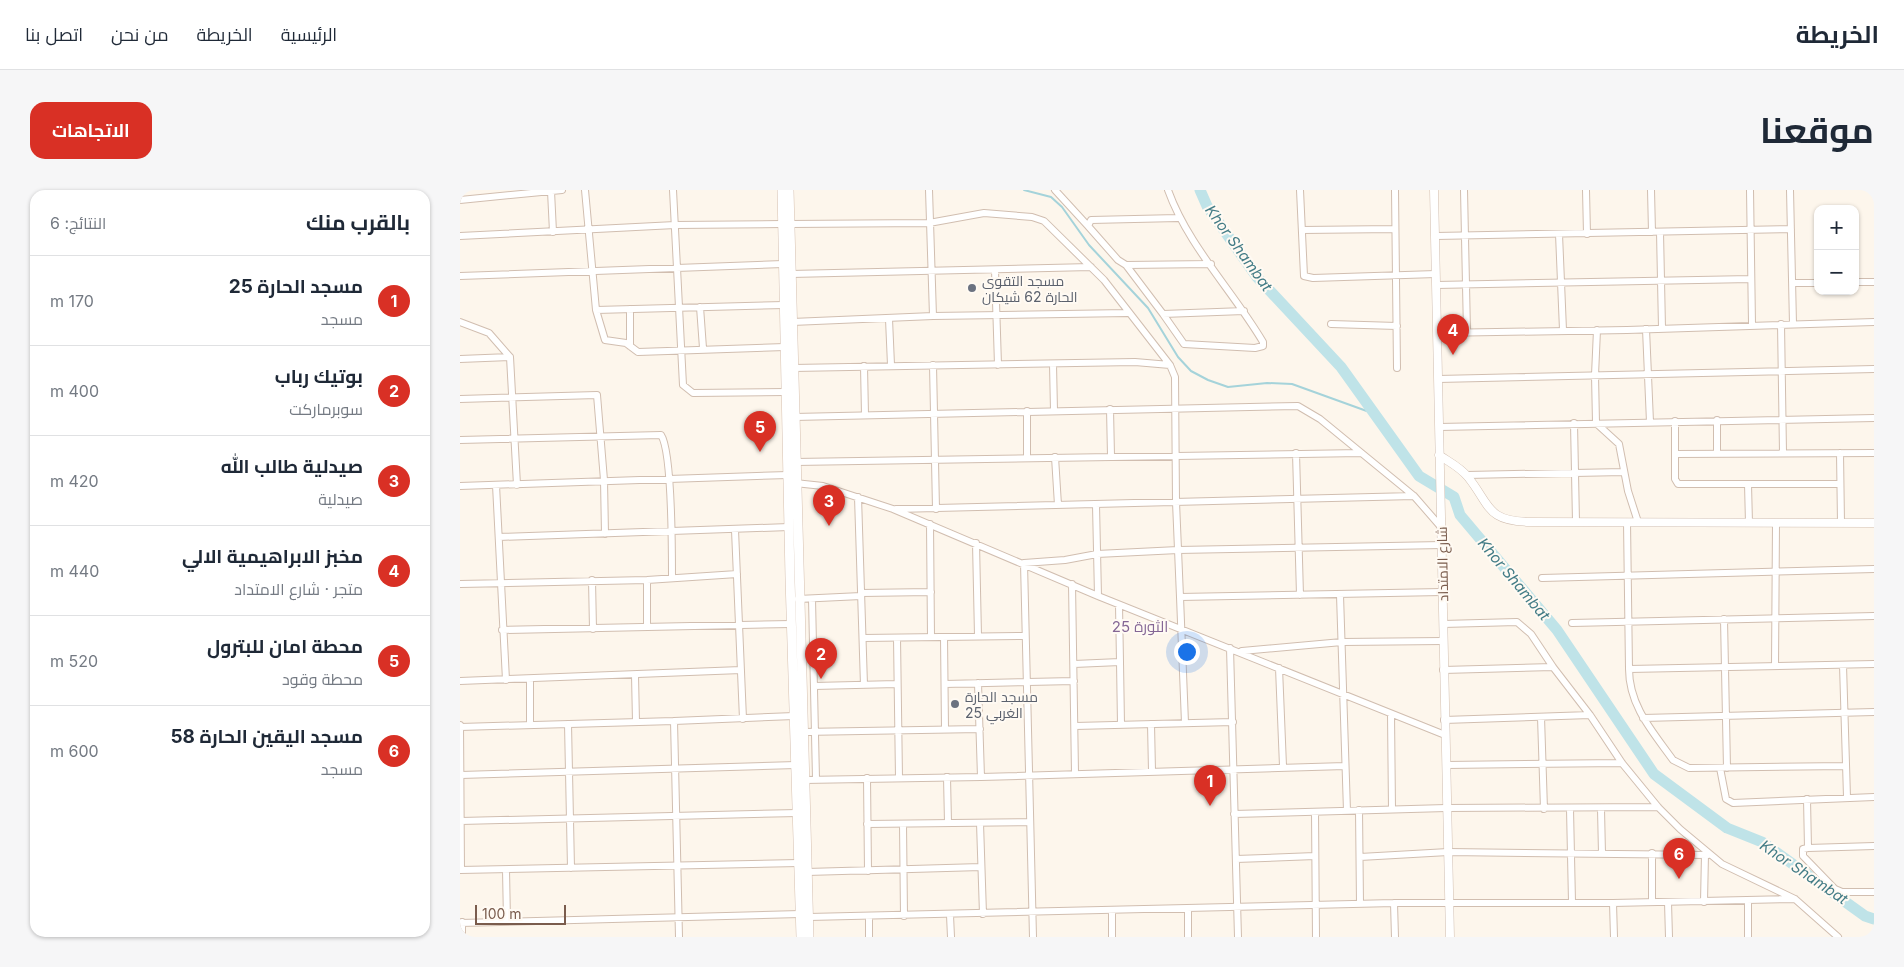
<!DOCTYPE html>
<html lang="ar">
<meta charset="utf-8">
<style>
body{margin:0;font-family:Inter,Cairo,sans-serif;background:#f6f6f7;color:#1f2937;direction:rtl}
.controls{position:absolute;right:15px;top:15px;display:grid;overflow:hidden;border-radius:10px;box-shadow:0 1px 4px #0004}
.controls button{width:45px;height:45px;display:grid;place-items:center;padding:0;border:0;border-bottom:1px solid #e0e1e3;background:#fff;color:#1f2937;font:25px sans-serif}
.scale{position:absolute;left:15px;bottom:12px;width:91px;box-sizing:border-box;padding-left:5px;border:2px solid #7a5c4d;border-top:0;font-size:14px;line-height:18px;white-space:nowrap;color:#7a5c4d;-webkit-text-stroke:4px #fffaf3;paint-order:stroke}
.you{position:absolute;left:726px;top:461px;width:18px;height:18px;margin:-12px;border:4px solid #fff;border-radius:50%;background:#1a73e8;box-shadow:0 0 0 8px #1a73e833}
.badge{display:grid;place-items:center;width:32px;height:32px;border-radius:50%;background:#d93025;color:#fff;font-size:16px;font-weight:700}
.pin{position:absolute;translate:-50% -41px;filter:drop-shadow(0 1px 2px #0008)}
.pin::after{content:'';position:absolute;top:26px;width:18px;height:15px;background:inherit;clip-path:polygon(0 0,100% 0,50% 100%)}
.list{margin:0;padding:0;list-style:none}
h2{display:flex;justify-content:space-between;align-items:center;height:65px;margin:0;padding:0 20px;font-size:21px}
h2 small{font-size:16px;font-weight:400;color:#747a83}
.list li{display:grid;grid-template-columns:32px 1fr auto;gap:15px;align-items:center;box-sizing:border-box;height:90px;padding:0 20px;border-top:1px solid #e0e1e3}
.list b{display:block;font-size:19px;white-space:nowrap}
.list p{margin:0;font-size:16px;white-space:nowrap;color:#747a83}
.list em{font-size:16px;font-style:normal;color:#747a83}
.map{position:relative;flex:none;width:1414px;height:747px;overflow:hidden;direction:ltr;border-radius:15px}
header{display:flex;align-items:center;gap:30px;box-sizing:border-box;height:70px;padding:0 25px;background:#fff;border-bottom:1px solid #e0e1e3}
header strong{font-size:24px}
nav{display:flex;gap:28px;margin-inline-start:auto;font-size:18px}
.intro{display:flex;align-items:center;justify-content:space-between;box-sizing:border-box;height:120px;padding:0 30px}
h1{margin:0;font-size:35px}
.button{padding:12px 22px;border-radius:15px;background:#d93025;color:#fff;font-size:18px;font-weight:700}
main{display:flex;gap:30px;padding:0 30px}
aside{flex:1;background:#fff;border-radius:15px;box-shadow:0 1px 4px #0004}
.map>svg:first-child{display:block}
</style>
<header>
<strong>الخريطة</strong>
<nav><a>الرئيسية</a><a>الخريطة</a><a>من نحن</a><a>اتصل بنا</a></nav>
</header>
<div class="intro"><h1>موقعنا</h1><a class="button">الاتجاهات</a></div>
<main>
<div class="map">
<svg width="1414" height="747" viewBox="0 0 1414 747">
<rect width="100%" height="100%" fill="#fdf6ec"/>
<g fill="none" stroke-linecap="round" stroke-linejoin="round">
<path stroke="#a5d3da" stroke-width="2" d="M 564,0 L 591,7 L 602,17 L 629,55 L 688,118 L 718,167 L 731,181 L 748,190 L 768,197 L 807,193 L 832,194 L 915,224"/>
<path stroke="#bfe3e8" stroke-width="11" d="M 740,0 L 747,16 L 797,87 L 881,177 L 959,286 L 994,307 L 1000,325 L 1097,440 L 1194,584 L 1267,638 L 1302,652 L 1405,726 L 1414,729"/>
<g stroke="#d1beb0" stroke-width="8">
<path id="minor" d="M 125,0 L 136,120 L 145,150 L 166,153 L 178,162 L 325,157
M 213,0 L 223,195 L 233,203 L 326,202
M 469,0 L 473,126
M 595,0 L 628,36
M 840,0 L 844,86 L 853,88 L 976,84
M 935,0 L 937,178
M 1004,0 L 1007,142
M 1126,0 L 1127,44
M 1191,0 L 1192,42
M 1290,0 L 1292,134
M 1330,0 L 1333,134
M 91,1 L 93,42
M 0,10 L 102,0
M 718,28 L 631,30 L 628,36 L 658,70 L 666,75 L 751,74
M 330,34 L 469,33 L 524,23 L 572,27 L 584,31 L 644,90 L 710,175
M 842,40 L 935,39
M 1200,42 L 1202,138
M 1099,44 L 1103,140
M 0,46 L 215,35 L 322,34
M 976,46 L 1331,39
M 666,75 L 703,124 L 784,121
M 535,80 L 538,175
M 331,84 L 631,77
M 0,86 L 323,74
M 1395,92 L 1414,92
M 1333,93 L 1358,93
M 976,95 L 1291,89
M 240,117 L 243,158
M 170,119 L 170,156
M 136,120 L 324,115
M 703,124 L 724,154 L 795,158 L 803,156 L 803,152 C 773,101 728,56 708,0
M 429,129 L 431,175
M 0,132 L 29,143 L 50,167 L 57,295
M 332,132 L 473,126 L 668,123
M 871,134 L 937,136
M 1321,134 L 1323,263
M 1186,139 L 1190,232
M 1137,140 L 1135,185 L 1136,233 L 1159,254 L 1168,301 L 1178,332
M 977,143 L 1167,140 L 1414,132
M 0,169 L 50,167
M 593,174 L 594,221
M 473,175 L 476,319
M 404,176 L 405,225
M 333,178 L 675,172 L 710,175 L 715,187 L 716,312 L 720,407
M 978,189 L 1414,179
M 0,209 L 137,205 L 144,290 L 145,344
M 650,219 L 651,266
M 567,221 L 567,268
M 334,227 L 838,216 L 860,229 L 954,306 L 981,337
M 1215,231 L 1215,264 L 1414,263
M 1114,233 L 1116,332
M 979,237 L 1414,228
M 0,250 L 201,245 C 212,261 212,363 212,388
M 836,263 L 840,405
M 1257,263 L 1257,230
M 1380,263 L 1381,333
M 1215,264 L 1215,289 L 1218,294 L 1380,294
M 595,267 L 598,315
M 335,272 L 901,263
M 1007,285 L 1164,282
M 335,293 L 363,296 L 433,319 L 638,406 L 985,545
M 1288,294 L 1289,333
M 36,295 L 46,490
M 0,296 L 328,285
M 398,307 L 404,495
M 636,315 L 638,406
M 436,319 L 954,306
M 1167,332 L 1169,479
M 470,334 L 471,447
M 275,340 L 283,529
M 39,347 L 329,337
M 516,353 L 518,446
M 1082,388 L 1414,379
M 132,390 L 133,439
M 0,394 L 187,390 L 277,384
M 612,394 L 615,583
M 401,403 L 471,402
M 880,405 L 887,621
M 338,409 L 401,406
M 352,409 L 356,589
M 1264,429 L 1267,578
M 1112,433 L 1414,426
M 983,434 L 1057,432 L 1071,444 L 1093,477 L 1130,525
M 187,437 L 187,390
M 42,440 L 331,434
M 484,447 L 485,539
M 403,448 L 565,446
M 437,448 L 439,588
M 770,458 L 778,747
M 782,461 L 882,452 L 983,451
M 660,472 L 661,535
M 614,474 L 660,472 L 659,415
M 1383,475 L 1387,607
M 1315,476 L 1316,333
M 819,478 L 823,576
M 983,480 L 1093,477
M 175,485 L 176,532
M 70,489 L 70,535
M 0,491 L 281,480
M 518,493 L 521,587
M 485,494 L 614,491
M 354,496 L 437,494
M 931,524 L 932,619
M 1081,527 L 1084,619
M 1183,528 L 1414,522
M 984,530 L 1130,525 L 1162,573 L 1198,617 L 1220,639 L 1262,674 L 1335,709 L 1378,747
M 725,533 L 720,407 L 982,402
M 108,534 L 111,678
M 691,534 L 692,581
M 0,535 L 1,680
M 615,536 L 773,532
M 0,537 L 214,531
M 342,542 L 520,539
M 986,575 L 1162,573
M 1386,576 L 1229,578 L 1213,570 C 1193,542 1169,516 1169,479 L 1414,474
M 1260,578 L 1266,609 L 1273,613 L 1414,607
M 1,585 L 336,575
M 487,587 L 488,633
M 407,588 L 408,681
M 344,590 L 521,587 L 885,576
M 1347,609 L 1348,658 L 1414,656
M 1110,619 L 1112,712
M 1141,619 L 1142,664
M 899,620 L 900,714
M 855,622 L 856,747
M 774,624 L 986,618 L 1198,617
M 1,631 L 338,623
M 520,633 L 523,724
M 407,634 L 570,632
M 443,634 L 444,726
M 1348,658 L 1343,659 L 1343,666 L 1375,699 L 1382,702 L 1414,702
M 900,667 L 988,662 L 1248,665
M 776,669 L 855,666
M 0,680 L 339,673
M 46,680 L 47,731
M 347,682 L 521,677
M 1288,710 L 1288,747
M 1192,712 L 1192,663
M 1208,712 L 1209,747
M 1244,712 L 1245,664
M 934,713 L 935,747
M 1153,713 L 1154,747
M 728,719 L 728,747
M 652,720 L 652,747
M 490,725 L 491,747
M 349,727 L 934,713 L 1153,713 L 1335,709
M 409,727 L 409,747
M 2,732 L 2,747
M 0,733 L 340,724
M 219,747 L 214,531 L 334,526
M 573,747 L 564,373 L 605,370 L 637,364 L 718,360 L 982,355"/>
</g>
<g stroke="#d1beb0" stroke-width="9">
<path id="tertiary" d="M 974,0 L 990,747
M 979,265 C 989,272 1000,277 1008,287 C 1031,316 1026,331 1070,332 L 1414,333"/>
</g>
<g stroke="#d6c0b0" stroke-width="10">
<path id="secondary" d="M 322,0 L 330,388 L 341,747
M 329,0 L 349,747"/>
</g>
<use href="#minor" stroke="#fff" stroke-width="6"/>
<use href="#tertiary" stroke="#fff" stroke-width="8"/>
<use href="#secondary" stroke="#fff" stroke-width="9"/>
</g>
<g fill="#6b7280" stroke="#fffaf3" stroke-width="2">
<circle cx="512" cy="98" r="5"/>
<circle cx="495" cy="514" r="5"/>
</g>
<g text-anchor="middle" dominant-baseline="central" stroke-width="4" stroke-linejoin="round" paint-order="stroke">
<g font-size="14" fill="#5b616d" stroke="#fffaf3" text-anchor="start">
<text x="522" y="90">مسجد التقوى<tspan x="522" dy="16">الحارة 62 شيكان</tspan></text>
<text x="505" y="506">مسجد الحارة<tspan x="505" dy="16">25 الغربي</tspan></text>
</g>
<g font-size="14" fill="#7a5c4d" stroke="#fffaf3">
<text transform="translate(982 374) rotate(-91)">شارع الامتداد</text>
</g>
<g font-size="15" font-style="italic" fill="#437c86" stroke="#fffaf3">
<text transform="translate(779 58) rotate(54)">Khor Shambat</text>
<text transform="translate(1054 389) rotate(50)">Khor Shambat</text>
<text transform="translate(1344 682) rotate(34)">Khor Shambat</text>
</g>
<g font-size="15" fill="#846695" stroke="#fffaf3">
<text x="680" y="436">الثورة 25</text>
</g>
</g>
</svg>
<div class="controls">
<button>+</button>
<button>−</button>
</div>
<div class="scale">100 m</div>
<div class="you"></div>
<div class="pin badge" style="left:750px;top:616px">1</div>
<div class="pin badge" style="left:361px;top:489px">2</div>
<div class="pin badge" style="left:369px;top:336px">3</div>
<div class="pin badge" style="left:993px;top:165px">4</div>
<div class="pin badge" style="left:300px;top:262px">5</div>
<div class="pin badge" style="left:1219px;top:689px">6</div>
</div>
<aside>
<h2>بالقرب منك<small>النتائج: 6</small></h2>
<ul class="list">
<li><span class="badge">1</span><div><b>مسجد الحارة 25</b><p>مسجد</p></div><em>170 m</em></li>
<li><span class="badge">2</span><div><b>بوتيك رباب</b><p>سوبرماركت</p></div><em>400 m</em></li>
<li><span class="badge">3</span><div><b>صيدلية طالب الله</b><p>صيدلية</p></div><em>420 m</em></li>
<li><span class="badge">4</span><div><b>مخبز الابراهيمية الالي</b><p>متجر · شارع الامتداد</p></div><em>440 m</em></li>
<li><span class="badge">5</span><div><b>محطة امان للبترول</b><p>محطة وقود</p></div><em>520 m</em></li>
<li><span class="badge">6</span><div><b>مسجد اليقين الحارة 58</b><p>مسجد</p></div><em>600 m</em></li>
</ul>
</aside>
</main>
